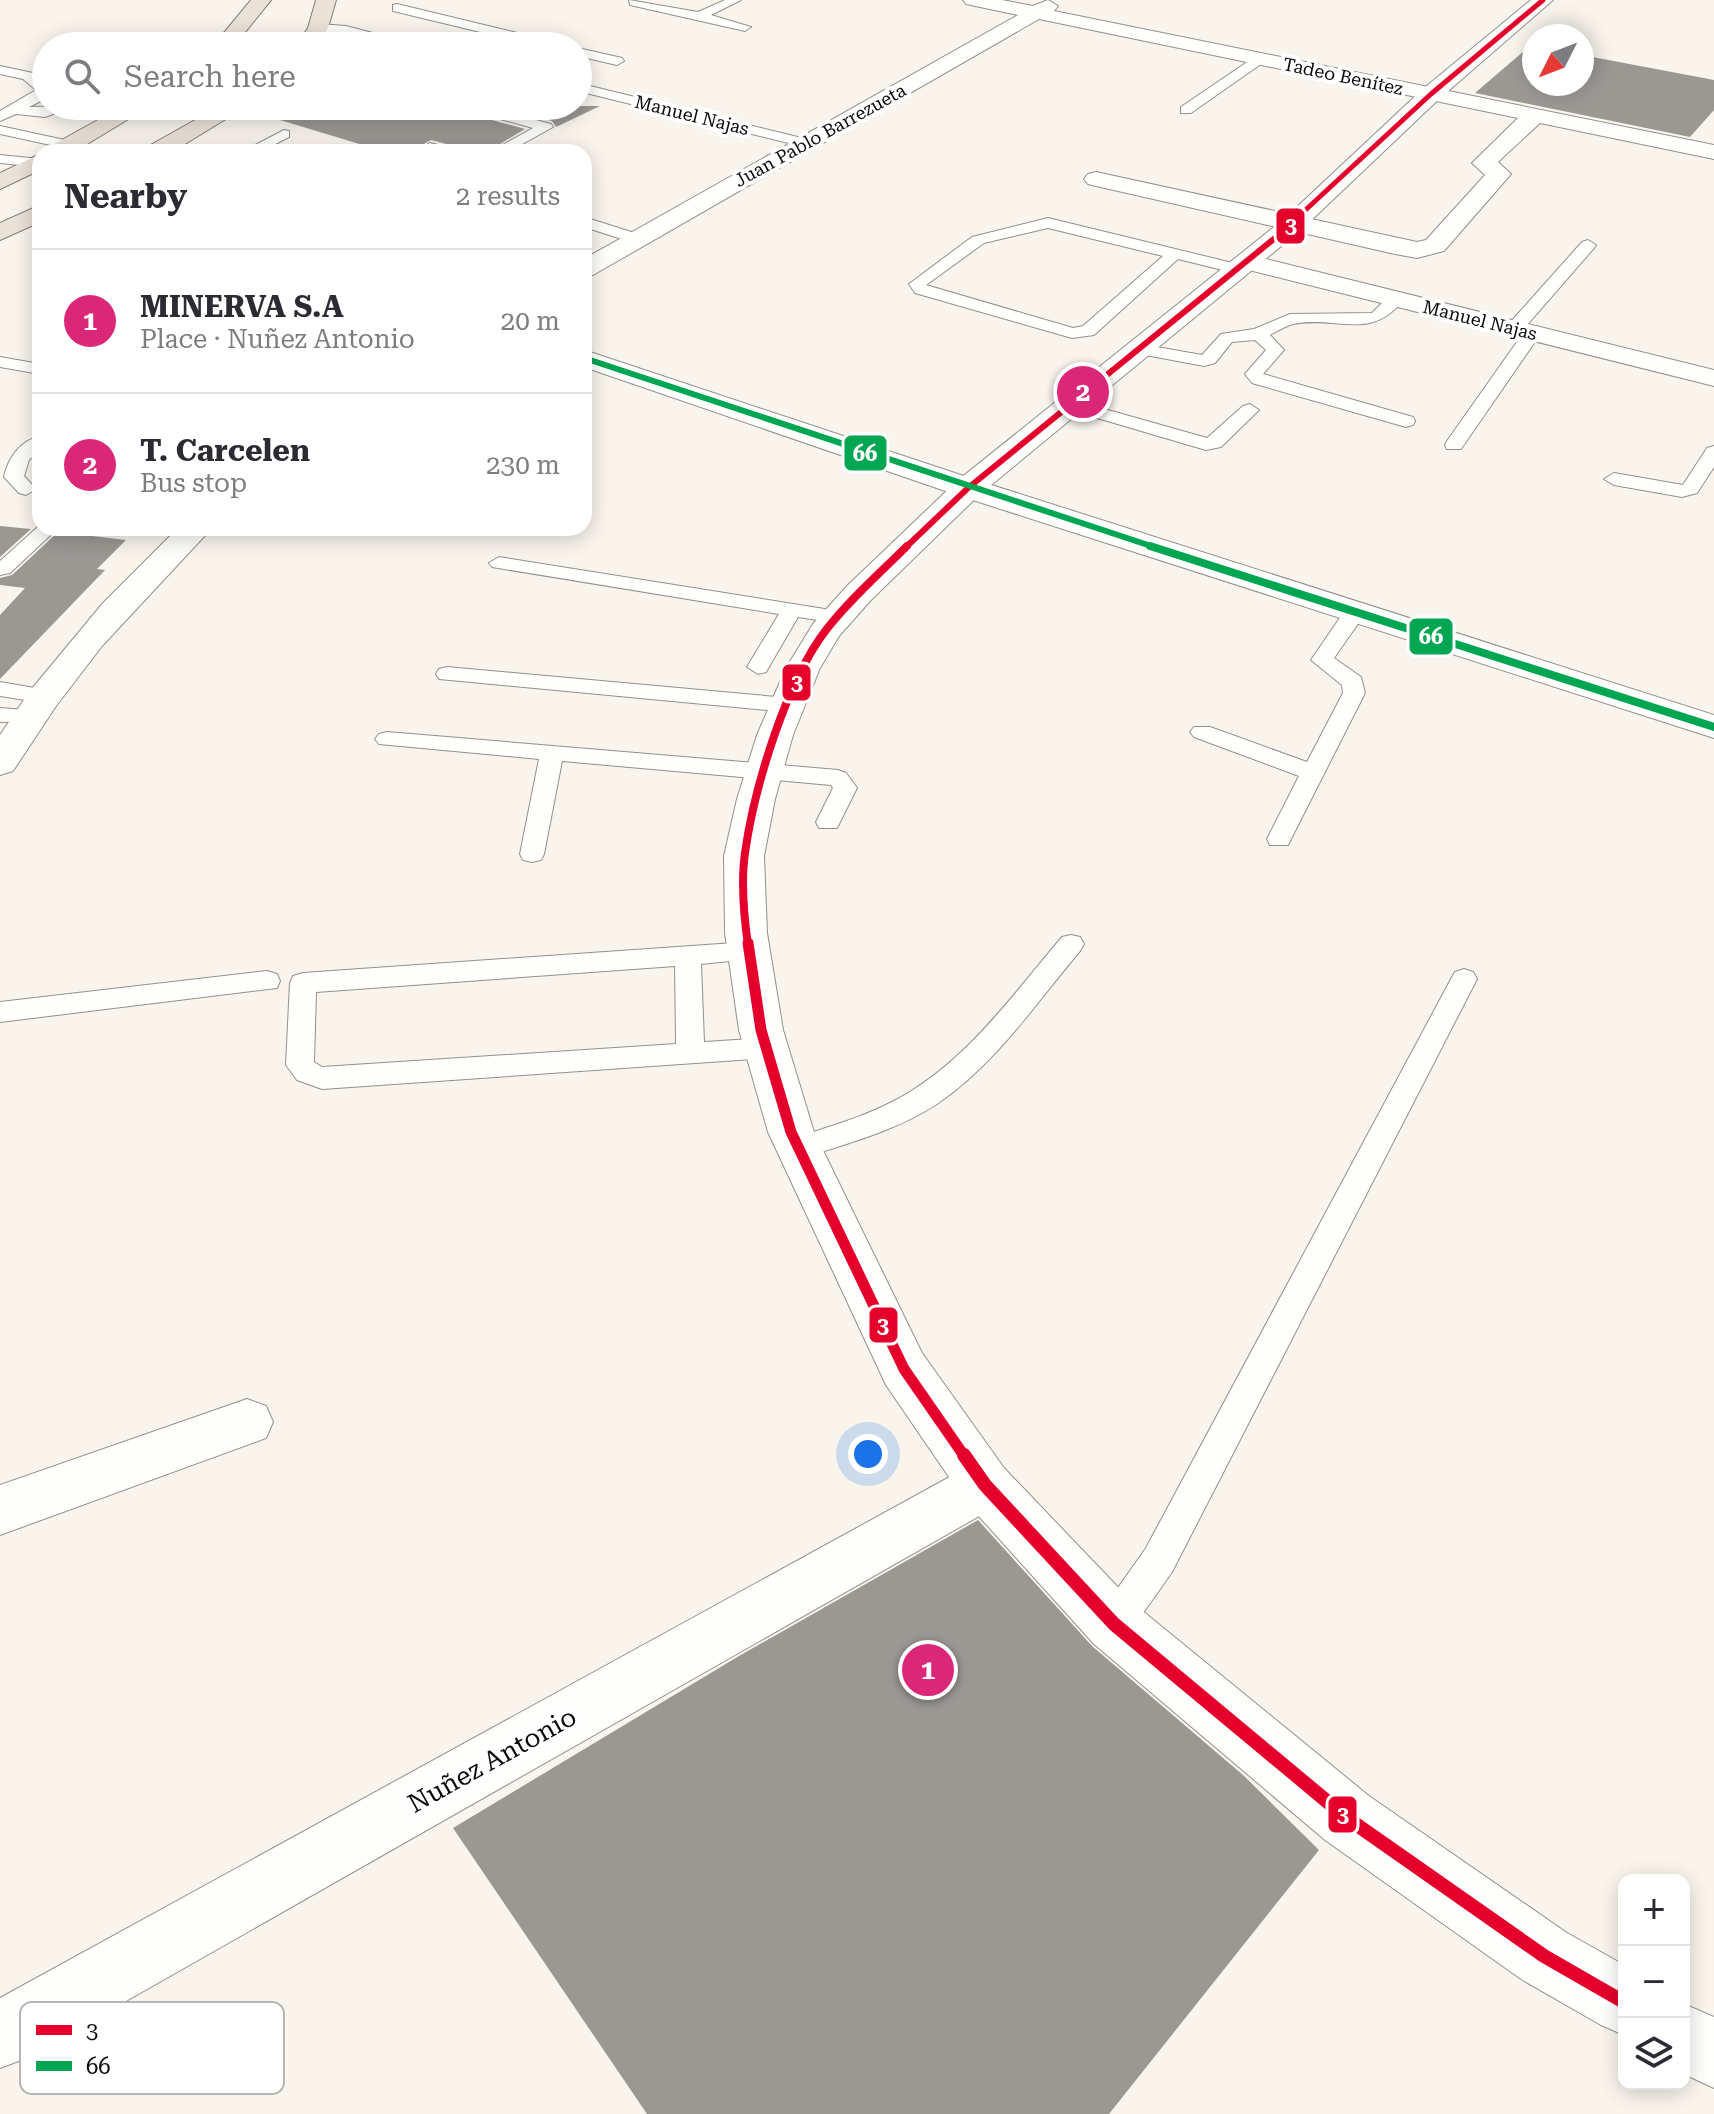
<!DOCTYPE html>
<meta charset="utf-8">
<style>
body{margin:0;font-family:"Roboto Serif",serif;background:#f2f2f3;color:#2b2b33}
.controls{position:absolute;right:24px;bottom:24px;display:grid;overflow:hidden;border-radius:16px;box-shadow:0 4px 20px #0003}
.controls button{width:72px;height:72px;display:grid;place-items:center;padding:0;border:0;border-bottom:2px solid #e1e1e2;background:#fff;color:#2b2b33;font:40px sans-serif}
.compass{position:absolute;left:1522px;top:24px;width:72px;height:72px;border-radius:50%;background:#fff;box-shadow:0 4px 20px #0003;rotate:228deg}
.you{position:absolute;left:868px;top:1454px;width:28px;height:28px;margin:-20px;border:6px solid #fff;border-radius:50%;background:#1a73e8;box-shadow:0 0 0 12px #1a73e833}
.badge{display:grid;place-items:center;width:52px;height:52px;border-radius:50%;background:#db2777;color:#fff;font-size:26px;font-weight:700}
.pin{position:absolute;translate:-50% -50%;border:4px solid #fff;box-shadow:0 2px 8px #0006}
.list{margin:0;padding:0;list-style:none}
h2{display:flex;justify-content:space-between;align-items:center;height:104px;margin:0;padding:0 32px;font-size:34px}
h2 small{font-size:26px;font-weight:400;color:#7c7c81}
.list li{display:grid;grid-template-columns:52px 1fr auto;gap:24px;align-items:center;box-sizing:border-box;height:144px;padding:0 32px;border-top:2px solid #e1e1e2}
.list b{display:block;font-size:30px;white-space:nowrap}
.list p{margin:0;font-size:26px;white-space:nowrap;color:#7c7c81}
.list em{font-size:26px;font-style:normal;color:#7c7c81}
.icon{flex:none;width:44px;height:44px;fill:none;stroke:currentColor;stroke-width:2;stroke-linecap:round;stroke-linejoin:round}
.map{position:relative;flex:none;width:1714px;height:2114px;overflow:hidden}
.search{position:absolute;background:#fff;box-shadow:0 4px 20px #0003;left:32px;top:32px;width:560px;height:88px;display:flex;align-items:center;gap:20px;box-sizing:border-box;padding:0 28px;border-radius:44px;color:#7c7c81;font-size:30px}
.panel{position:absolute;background:#fff;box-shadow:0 4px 20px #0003;left:32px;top:144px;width:560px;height:392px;border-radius:24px}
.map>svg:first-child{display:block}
</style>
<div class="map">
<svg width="1714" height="2114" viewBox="0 0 1714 2114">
<rect width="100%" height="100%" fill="#f9f5ed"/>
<path fill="#9b9894" d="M 1531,45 L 1534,45 L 1534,84 L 1582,84 L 1582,55 L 1714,80 L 1714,110 L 1690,137 L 1475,93 Z
M 272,106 L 488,106 L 481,111 L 485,118 L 525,129 L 487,152 L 458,152 L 454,146 L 431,140 L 420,146 L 423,152 L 386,152 L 270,117 Z
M 495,106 L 600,106 L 556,127 L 552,121 Z
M 0,526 L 31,529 L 0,557 Z
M 58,532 L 126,540 L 97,569 L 105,570 L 0,679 L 0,615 L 25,588 L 0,585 L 0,578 L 12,575 Z
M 978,1520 L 1092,1646 L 1243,1775 L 1319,1850 L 1109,2114 L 647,2114 L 453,1828 L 739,1656 Z"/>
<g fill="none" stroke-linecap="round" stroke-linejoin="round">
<g stroke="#92908c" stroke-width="2">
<path id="service" d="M 629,0 L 698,12 L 725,0 L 741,0 L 711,15 L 751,27 L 745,31 L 630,5 Z
M 397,4 L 559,43 L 561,46 L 539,46 L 509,39 L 501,46 L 486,46 L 497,36 L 393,11 L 393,5 Z
M 318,24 L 346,26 L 422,46 L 398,46 L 346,34 L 313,31 L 312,28 Z
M 578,48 L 622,58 L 624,61 L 617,65 L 578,56 Z
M 1256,56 L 1268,59 L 1191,113 L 1181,113 L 1181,107 Z
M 0,66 L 33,73 L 46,85 L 43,100 L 29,107 L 75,106 L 45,117 L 16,114 L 0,121 L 0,111 L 36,90 L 23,79 L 0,74 Z
M 578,83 L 810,140 L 812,143 L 805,147 L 578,91 Z
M 491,108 L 551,124 L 553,127 L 508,152 L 490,152 L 533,128 L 486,115 L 484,112 Z
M 0,126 L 74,142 L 76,145 L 69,149 L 0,134 Z
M 284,130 L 289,131 L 289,137 L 260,152 L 242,152 Z
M 430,143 L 453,149 L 455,152 L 425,150 L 423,147 Z
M 0,155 L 40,159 L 40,167 L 0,163 Z
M 584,217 L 644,236 L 646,239 L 638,244 L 584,227 Z
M 1048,218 L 1245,266 L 1247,269 L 1239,274 L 1178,259 L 1094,335 L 1072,338 L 915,293 L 909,284 L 972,237 ZM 1048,228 L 1163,256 L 1083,326 L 1073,328 L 926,285 L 984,243 Z
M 1588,240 L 1596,245 L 1594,248 L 1520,333 L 1508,333 L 1505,329 L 1508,325 L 1582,242 Z
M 1395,295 L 1403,300 C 1371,342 1336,315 1293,324 C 1286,326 1277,331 1270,335 L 1284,350 L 1263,374 L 1413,417 L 1415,421 L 1413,425 L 1406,427 L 1252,383 L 1245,374 L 1266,350 L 1255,340 L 1232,342 L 1215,363 L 1204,366 L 1140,354 L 1131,349 L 1140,344 L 1202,355 L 1221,334 L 1254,329 L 1290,314 L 1372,313 L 1389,296 Z
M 1532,328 L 1541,333 L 1461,449 L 1447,449 L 1445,445 L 1447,441 L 1526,329 Z
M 0,357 L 40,364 L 40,374 L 0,367 Z
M 1069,399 L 1207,438 L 1243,406 L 1250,404 L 1259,410 L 1221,447 L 1206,450 L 1063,408 L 1060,404 Z
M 40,436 L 40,450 L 29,460 L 24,476 L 36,489 L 26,495 L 19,493 L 4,477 C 8,458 20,441 40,436 Z
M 1714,446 L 1714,467 L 1697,493 L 1682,497 L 1614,485 L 1604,479 L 1614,473 L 1683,485 L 1707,448 Z
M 40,525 L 40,528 L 58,528 L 10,573 L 0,575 L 0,561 Z
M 499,557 L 837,611 L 848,617 L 837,623 L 798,617 L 766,672 L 758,674 L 747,667 L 779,614 L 492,567 L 489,563 Z
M 1356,605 L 1367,611 L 1334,658 L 1361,677 L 1365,693 L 1291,839 L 1288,845 L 1270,845 L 1267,839 L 1299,776 L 1194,737 L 1190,732 L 1194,727 L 1210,727 L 1307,762 L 1343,693 L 1342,685 L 1311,660 L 1348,606 Z
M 447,667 L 788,698 L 796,700 L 799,705 L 796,710 L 788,712 L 439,679 L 436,674 L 439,669 Z
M 0,682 L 52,691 L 55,696 L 52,701 L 44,703 L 0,696 Z
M 0,708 L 38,711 L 41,716 L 38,721 L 0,722 Z
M 387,732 L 838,770 L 846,773 L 857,788 L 837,828 L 819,828 L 816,822 L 833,788 L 831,785 L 562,761 L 544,854 L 541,860 L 532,862 L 523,860 L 520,854 L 539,759 L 379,744 L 375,739 L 379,734 Z
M 1071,935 L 1080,937 L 1084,944 L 1080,951 C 1036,1003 995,1065 937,1104 C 896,1131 845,1144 799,1159 L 789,1156 L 784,1148 L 789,1140 C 823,1128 859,1119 892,1102 C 963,1066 1011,997 1062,937 Z
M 749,942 L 758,944 L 762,951 L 758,958 L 701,964 L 704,1042 L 767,1038 L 777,1041 L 781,1048 L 777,1055 L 767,1058 L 322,1089 L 297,1080 L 286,1065 L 290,983 L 293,976 L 303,973 ZM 675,966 L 676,1044 L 322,1067 L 314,1062 L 316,992 Z
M 1464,969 L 1473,972 L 1477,979 L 1172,1572 L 1127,1636 L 1114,1642 L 1101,1636 L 1096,1624 L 1101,1612 L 1146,1548 L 1451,979 L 1455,972 Z
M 267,971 L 277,974 L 280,981 L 277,988 L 0,1022 L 0,1002 Z"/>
</g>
<g stroke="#92908c" stroke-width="2">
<path id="minor" d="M 963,0 L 1002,0 L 1033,6 L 1048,0 L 1058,6 L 1054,11 L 1714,145 L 1714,159 L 1540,123 L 1498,162 L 1511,174 L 1444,251 L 1417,258 L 1395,254 L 1096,186 L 1088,184 L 1084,179 L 1088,174 L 1096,172 L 1417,242 L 1426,240 L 1485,175 L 1472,163 L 1518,118 L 1039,19 L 593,275 L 584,278 L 584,259 L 1018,15 L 966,4 Z
M 1246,254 L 1714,370 L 1714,386 L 1237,267 L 1233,262 L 1237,257 Z
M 584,350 L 979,481 L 1714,715 L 1714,738 L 957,495 L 584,367 Z
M 178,528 L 212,528 L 102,646 L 56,706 L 13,771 L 0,775 L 0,735 L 30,691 L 103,603 Z
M 247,1399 L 266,1406 L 273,1422 L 266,1438 L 0,1535 L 0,1485 Z
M 985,1460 L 1004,1468 L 1012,1485 L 1004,1502 L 24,2059 L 0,2068 L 0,1998 L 966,1468 Z"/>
</g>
<g stroke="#92908c" stroke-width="2">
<path id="tertiary" d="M 1531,0 L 1553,0 L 1439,99 L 1302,229 L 979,495 L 871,600 L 839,636 L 820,668 L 793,735 L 775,799 L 764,856 L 767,933 L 783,1030 L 814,1132 L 922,1353 L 1004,1468 L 1134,1604 L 1369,1796 L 1567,1933 L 1624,1965 L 1624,2035 L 1601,2025 L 1521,1979 L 1325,1840 L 1094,1644 L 966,1502 L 886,1385 L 768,1132 L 739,1030 L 725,933 L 724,856 L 737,799 L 757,735 L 786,668 L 813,624 L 847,586 L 957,481 L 1284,219 L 1423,89 Z
M 1684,2004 L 1714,2017 L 1714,2088 L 1684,2074 Z"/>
</g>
<g stroke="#7f7d7a" stroke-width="2">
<path id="primary" d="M 251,0 L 271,0 L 234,46 L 213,46 Z
M 316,0 L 336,0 L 328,28 L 316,46 L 296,46 L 308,28 Z
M 123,106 L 150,106 L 74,152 L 46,152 L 49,147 Z
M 220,106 L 247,106 L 172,152 L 144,152 L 147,147 Z
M 40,154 L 40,170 L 0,189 L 0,173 Z
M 40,205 L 40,222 L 0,240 L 0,223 Z"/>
</g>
<use href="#service" fill="#fefefc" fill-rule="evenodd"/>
<use href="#minor" fill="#fefefc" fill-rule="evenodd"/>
<use href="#tertiary" fill="#fefefc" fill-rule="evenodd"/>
<use href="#primary" fill="#eae2d7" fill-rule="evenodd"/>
<g stroke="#fff" stroke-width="8">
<path id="bus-1-far4" d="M 1273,240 L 1431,94 L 1543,0"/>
</g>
<g stroke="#fff" stroke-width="10">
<path id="bus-1-far3" d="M 905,548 L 968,488 L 1275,238"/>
</g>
<g stroke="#fff" stroke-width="13">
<path id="bus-1-far2" d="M 748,945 C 744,917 741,881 745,853 C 754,788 786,682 826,630 C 850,599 880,573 907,546"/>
</g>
<g stroke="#fff" stroke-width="17">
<path id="bus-1-far1" d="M 748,943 L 761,1030 L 791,1132 L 904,1369 L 965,1457"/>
</g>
<g stroke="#fff" stroke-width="20">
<path id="bus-1" d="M 964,1455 L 985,1485 L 1114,1624 L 1347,1818 L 1544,1956 L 1624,2002"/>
</g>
<g stroke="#fff" stroke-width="10">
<path id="bus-2-far1" d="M 584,358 L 1157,548"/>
</g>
<g stroke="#fff" stroke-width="13">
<path id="bus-2" d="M 1150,546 L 1714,727"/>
</g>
<use href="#bus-1-far4" stroke="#e4002b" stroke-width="5"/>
<use href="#bus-1-far3" stroke="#e4002b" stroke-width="6"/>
<use href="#bus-1-far2" stroke="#e4002b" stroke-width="8"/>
<use href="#bus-1-far1" stroke="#e4002b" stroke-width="11"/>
<use href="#bus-1" stroke="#e4002b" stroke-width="14"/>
<use href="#bus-2-far1" stroke="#00a651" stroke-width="6"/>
<use href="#bus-2" stroke="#00a651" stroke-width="8"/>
</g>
<g text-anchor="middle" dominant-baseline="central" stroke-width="8" stroke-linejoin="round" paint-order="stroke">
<g font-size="18" fill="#0a0a0a" stroke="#fff">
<text transform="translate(1343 76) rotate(12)">Tadeo Benítez</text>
<text transform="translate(692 115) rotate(14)">Manuel Najas</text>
<text transform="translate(820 135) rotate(-29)">Juan Pablo Barrezueta</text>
<text transform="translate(1480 320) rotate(14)">Manuel Najas</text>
</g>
<g font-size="26" fill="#0a0a0a" stroke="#fff">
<text transform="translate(492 1760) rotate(-29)">Nuñez Antonio</text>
</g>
</g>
<rect x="20" y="2002" width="264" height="92" rx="12" fill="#fff" stroke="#b6b6b6" stroke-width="2"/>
<rect x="36" y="2025" width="36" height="10" fill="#e4002b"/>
<rect x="36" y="2061" width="36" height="10" fill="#00a651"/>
<g font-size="22" fill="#0a0a0a">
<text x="86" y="2038">3</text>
<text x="86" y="2074">66</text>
</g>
<g stroke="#fff" stroke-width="3">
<rect x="1275" y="207" width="31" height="38" rx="8" fill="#e4002b"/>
<rect x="843" y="434" width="45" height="38" rx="8" fill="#00a651"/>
<rect x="1408" y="617" width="46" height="39" rx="8" fill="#00a651"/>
<rect x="781" y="663" width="31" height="39" rx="8" fill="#e4002b"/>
<rect x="868" y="1306" width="31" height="38" rx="8" fill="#e4002b"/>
<rect x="1327" y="1795" width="31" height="39" rx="8" fill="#e4002b"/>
</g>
<g font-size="22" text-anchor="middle" font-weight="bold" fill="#fff">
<text x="1291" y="233">3</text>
<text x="865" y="461">66</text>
<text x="1431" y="644">66</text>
<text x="797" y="690">3</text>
<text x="883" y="1333">3</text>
<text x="1343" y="1822">3</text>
</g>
</svg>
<div class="controls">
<button>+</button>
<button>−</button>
<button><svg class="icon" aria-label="layers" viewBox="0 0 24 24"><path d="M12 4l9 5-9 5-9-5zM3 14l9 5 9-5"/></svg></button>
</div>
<svg class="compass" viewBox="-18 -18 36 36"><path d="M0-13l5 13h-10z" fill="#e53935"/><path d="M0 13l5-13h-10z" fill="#7c7c81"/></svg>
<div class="you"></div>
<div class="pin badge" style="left:928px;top:1670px">1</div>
<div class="pin badge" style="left:1083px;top:392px">2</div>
<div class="search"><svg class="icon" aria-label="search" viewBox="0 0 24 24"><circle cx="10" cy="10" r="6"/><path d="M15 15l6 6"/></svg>Search here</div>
<section class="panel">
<h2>Nearby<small>2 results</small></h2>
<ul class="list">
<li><span class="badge">1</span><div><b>MINERVA S.A</b><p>Place · Nuñez Antonio</p></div><em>20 m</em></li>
<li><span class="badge">2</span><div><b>T. Carcelen</b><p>Bus stop</p></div><em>230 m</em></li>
</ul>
</section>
</div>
